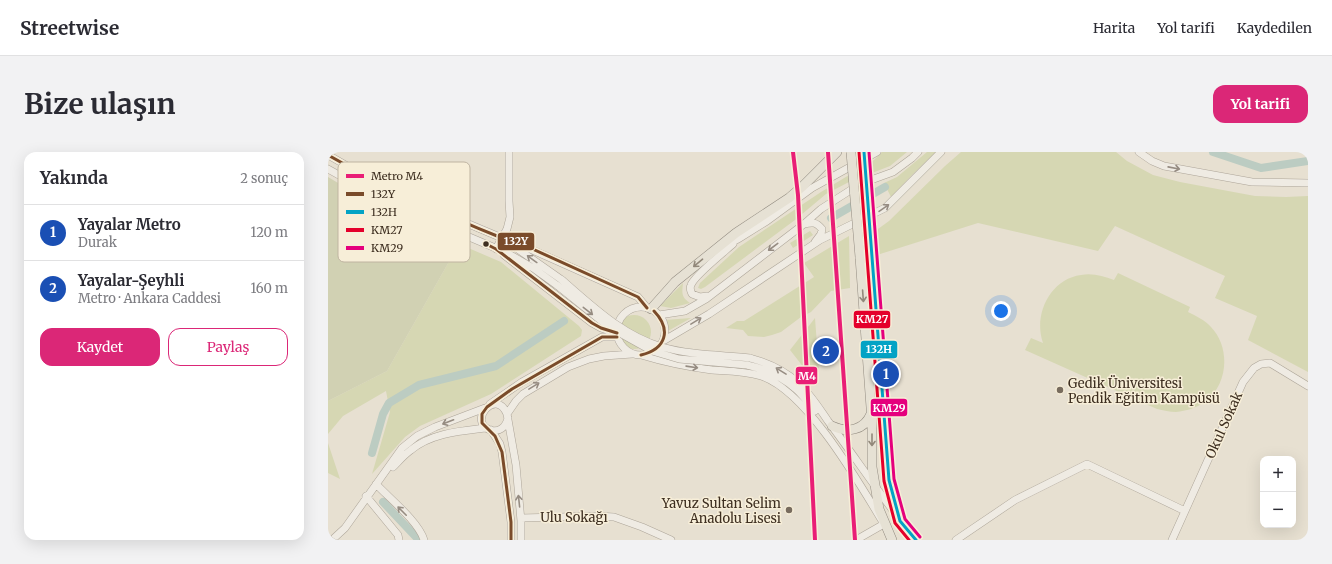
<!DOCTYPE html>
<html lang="tr">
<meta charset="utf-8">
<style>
body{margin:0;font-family:Merriweather,serif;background:#f2f2f3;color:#2b2b33}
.controls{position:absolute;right:12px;bottom:12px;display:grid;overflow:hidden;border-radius:8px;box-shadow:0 4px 16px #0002}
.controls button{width:36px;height:36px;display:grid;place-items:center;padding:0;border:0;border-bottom:1px solid #e1e1e2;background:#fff;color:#2b2b33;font:20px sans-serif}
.you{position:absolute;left:673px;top:159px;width:14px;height:14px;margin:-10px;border:3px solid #fff;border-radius:50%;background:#1a73e8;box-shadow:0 0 0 6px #1a73e833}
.badge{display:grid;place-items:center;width:26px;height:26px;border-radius:50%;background:#db2777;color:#fff;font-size:13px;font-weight:700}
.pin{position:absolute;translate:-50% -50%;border:2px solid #fff;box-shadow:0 1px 4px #0006}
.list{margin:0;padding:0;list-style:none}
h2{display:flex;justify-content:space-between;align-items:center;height:52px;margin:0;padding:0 16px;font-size:17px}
h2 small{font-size:13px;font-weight:400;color:#7c7c81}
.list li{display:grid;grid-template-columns:26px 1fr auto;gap:12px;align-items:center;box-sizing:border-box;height:56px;padding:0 16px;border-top:1px solid #e1e1e2}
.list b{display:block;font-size:15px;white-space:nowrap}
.list p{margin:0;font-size:13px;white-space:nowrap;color:#7c7c81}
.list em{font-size:13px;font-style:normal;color:#7c7c81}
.actions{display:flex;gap:8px;padding:12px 16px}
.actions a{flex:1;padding:9px 0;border:1px solid #db2777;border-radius:12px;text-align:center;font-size:14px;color:#db2777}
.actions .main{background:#db2777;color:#fff}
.map{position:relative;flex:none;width:980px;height:388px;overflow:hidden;border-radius:12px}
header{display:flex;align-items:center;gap:24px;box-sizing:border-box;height:56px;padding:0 20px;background:#fff;border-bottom:1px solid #e1e1e2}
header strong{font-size:19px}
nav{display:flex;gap:22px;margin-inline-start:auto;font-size:14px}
.intro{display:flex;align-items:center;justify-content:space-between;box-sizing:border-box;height:96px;padding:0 24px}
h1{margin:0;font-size:28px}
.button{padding:10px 18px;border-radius:12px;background:#db2777;color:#fff;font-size:14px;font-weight:700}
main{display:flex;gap:24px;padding:0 24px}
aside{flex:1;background:#fff;border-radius:12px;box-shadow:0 4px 16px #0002}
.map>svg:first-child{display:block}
</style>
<header>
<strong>Streetwise</strong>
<nav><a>Harita</a><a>Yol tarifi</a><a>Kaydedilen</a></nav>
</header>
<div class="intro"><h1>Bize ulaşın</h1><a class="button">Yol tarifi</a></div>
<main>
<aside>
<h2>Yakında<small>2 sonuç</small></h2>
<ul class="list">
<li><span class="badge" style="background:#1a4fb4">1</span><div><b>Yayalar Metro</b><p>Durak</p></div><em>120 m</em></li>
<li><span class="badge" style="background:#1a4fb4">2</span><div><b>Yayalar-Şeyhli</b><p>Metro · Ankara Caddesi</p></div><em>160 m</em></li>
</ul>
<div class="actions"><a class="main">Kaydet</a><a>Paylaş</a></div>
</aside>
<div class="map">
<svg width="980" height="388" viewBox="0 0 980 388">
<rect width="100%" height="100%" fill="#e7e0d1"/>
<path fill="#d6d7b3" d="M 554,0 L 579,0 L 562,14 L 521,30 L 498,42 L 467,68 L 377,135 L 373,137 L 370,136 L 372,131 L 411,95 L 493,40 L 546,8 Z
M 599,0 L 608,0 L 584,23 L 563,45 L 556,31 L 569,25 Z
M 633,0 L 788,0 L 799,9 L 825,23 L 852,30 L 927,44 L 958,45 L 980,44 L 980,220 L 920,188 L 929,164 L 887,146 L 897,124 L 787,74 L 770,99 L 650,71 L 549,103 L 549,80 L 550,77 L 561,69 L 617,14 Z
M 482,79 L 485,83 L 465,96 L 462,91 Z
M 521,84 L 522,136 L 503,139 L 483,160 L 473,165 L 453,180 L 444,183 L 436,185 L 420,184 L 415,178 L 398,176 L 409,169 L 416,169 L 486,125 L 476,111 Z
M 131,92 L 173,110 L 251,174 L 254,178 L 253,184 L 163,242 L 92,274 L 77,285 L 44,322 L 62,260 L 58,239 L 15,264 L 0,282 L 0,249 L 59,219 Z
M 790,121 L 862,155 L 860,160 C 868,164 877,168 883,175 C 903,196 900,233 877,250 C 868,256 858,259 848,260 C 842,260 835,258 829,257 L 697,198 L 703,186 L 715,191 C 705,163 722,127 753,123 C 765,121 775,124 786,128 Z
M 355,131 C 354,141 353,145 362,151 L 343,156 L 332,154 Z
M289 180a17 17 0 1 1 34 0a17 17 0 1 1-34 0Z
M 363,166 L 340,179 L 337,168 Z
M 487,166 L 491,220 L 480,221 L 462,198 Z
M 0,291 L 12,327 L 0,321 Z"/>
<path fill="#d1d1b3" d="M 0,25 L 47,53 L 131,92 L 59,219 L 0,249 Z"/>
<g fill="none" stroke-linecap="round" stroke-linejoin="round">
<path stroke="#bcccc2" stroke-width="8" d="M 885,0 L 933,16 L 980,9
M 503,66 L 557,35
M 44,301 L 55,262 L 61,251 L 91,233 L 168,214 L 236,169
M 55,350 L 89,386 L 89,388"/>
<g stroke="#ada599" stroke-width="8">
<path id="minor" d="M 811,0 L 824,9 L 836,14 L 924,30 L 980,31
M 0,3 L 42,27 L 86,49 L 174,86 L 234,128
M 0,17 L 61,51 L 179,101 L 205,116 L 230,134
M 476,72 C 485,70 488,70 494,77 L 493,82 L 487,90
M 182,88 L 310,145 L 319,156
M 397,93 L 410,87 L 439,69 L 484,36 L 549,0
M 168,97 L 179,77 L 182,65 L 181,49 L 181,0
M 176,103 L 264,171 L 273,176 L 288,181
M 379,144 L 372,145 L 364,142 C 363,139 361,137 363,133 C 366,124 396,100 405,92
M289 179a24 24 0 1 1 48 0a24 24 0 1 1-48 0Z
M 331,163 L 357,159 L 378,147 L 476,72 L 493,57 L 532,32 L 565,20 L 584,6 L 590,0
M 335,189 L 381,162 L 492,88 L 557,56 L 613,0
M 313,203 C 336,210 360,215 384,218 C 400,219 417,219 433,224 C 479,239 531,331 556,372 L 528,388
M 422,206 C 440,211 456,218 470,231 C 482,241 491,256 500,269 C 524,301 546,334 570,365
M 419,213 C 437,217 454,225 468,237 C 475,243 481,252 487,259
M 162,252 L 194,230 L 274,185 L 289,185
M 179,262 L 188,249 L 195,242 L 240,215 L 261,207 L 276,204 L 304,202
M 180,266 C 178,275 171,281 162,278 C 139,270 168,235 179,262 L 188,313 L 193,369 L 193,388
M 163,278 L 172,292 L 174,300 L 183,370 L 183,388
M 65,315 C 71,309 76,303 83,298 C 103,281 133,279 158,276
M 48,332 C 61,346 91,370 96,388
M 38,344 L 70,383 L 71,388
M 193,366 L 270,364 L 286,365 L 314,375 L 343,388
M 4,388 L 17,376 L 74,296 L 89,284 L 107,275 L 157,256
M 628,388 L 687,348 L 759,312 L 857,359
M 844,388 L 915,230 L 926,216 L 933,212 L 942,211 L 980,234"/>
</g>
<g stroke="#928b80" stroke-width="10">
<path id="major" d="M 543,99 L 561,328 L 572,369 L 588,388
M 532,105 L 544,269 L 544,315 L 551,357 L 564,388
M 323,157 L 347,130 L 408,81 L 461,46 L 475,34 L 509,0
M 504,274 C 519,281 536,279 543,262"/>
</g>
<use href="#minor" stroke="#efebe3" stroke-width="7"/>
<use href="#major" stroke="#e6e1d4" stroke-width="9"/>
<g stroke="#ada599" stroke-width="8" stroke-linecap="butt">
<path id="minor-bridge" d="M 234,128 C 264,154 295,184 334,195 C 362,203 393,203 422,206
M 230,134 L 281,175 L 324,199 L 351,207 L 419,213"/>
</g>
<g stroke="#928b80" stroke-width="10" stroke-linecap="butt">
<path id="major-bridge" d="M 523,0 L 532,105
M 536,0 L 543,99"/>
</g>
<use href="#minor-bridge" stroke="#efebe3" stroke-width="7"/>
<use href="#major-bridge" stroke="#e6e1d4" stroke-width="9"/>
<g stroke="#f7eed8" stroke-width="6">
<path id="bus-1" d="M 0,3 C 56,35 114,62 174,86 L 187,89 L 310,145 L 319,156
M 158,92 L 168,97 L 264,171 L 273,176 L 289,181
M 313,203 C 338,197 344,178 326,159
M 183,388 L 183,370 L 174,300 L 167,284 L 154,271 L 154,262 L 159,255 L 184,237 L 274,185 L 289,185"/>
</g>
<g stroke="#f7eed8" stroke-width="6">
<path id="bus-2" d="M 536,0 L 561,328 L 572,369 L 588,388"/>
</g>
<g stroke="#f7eed8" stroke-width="6">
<path id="bus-3" d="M 531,0 L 556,329 L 567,371 L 581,388"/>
</g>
<g stroke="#f7eed8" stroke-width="6">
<path id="bus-4" d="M 541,0 L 566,327 L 577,367 L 592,385"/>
</g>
<use href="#bus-1" stroke="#7a4b2a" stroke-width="3"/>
<use href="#bus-2" stroke="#03a3c5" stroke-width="3"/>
<use href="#bus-3" stroke="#e4002b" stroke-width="3"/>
<use href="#bus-4" stroke="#e5007d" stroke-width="3"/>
<g stroke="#f7eed8" stroke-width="7">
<path id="metro-1" d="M 465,0 L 470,43 L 487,388
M 500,0 L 527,388"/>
</g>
<use href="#metro-1" stroke="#e91e76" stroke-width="4"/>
</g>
<defs><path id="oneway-shaft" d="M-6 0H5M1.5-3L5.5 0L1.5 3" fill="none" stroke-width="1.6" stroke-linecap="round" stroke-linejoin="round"/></defs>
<g stroke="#968c82">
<use href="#oneway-shaft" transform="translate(846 16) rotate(11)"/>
<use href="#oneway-shaft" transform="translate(556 56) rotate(-35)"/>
<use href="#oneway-shaft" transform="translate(445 95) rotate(143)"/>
<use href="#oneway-shaft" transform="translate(204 107) rotate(-144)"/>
<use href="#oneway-shaft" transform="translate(260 159) rotate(38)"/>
<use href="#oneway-shaft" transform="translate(368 169) rotate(-31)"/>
<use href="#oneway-shaft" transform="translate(364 215) rotate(8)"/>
<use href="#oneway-shaft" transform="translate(453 219) rotate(-148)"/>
<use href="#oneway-shaft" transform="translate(206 234) rotate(-31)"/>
<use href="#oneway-shaft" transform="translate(120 270) rotate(159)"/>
<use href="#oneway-shaft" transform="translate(191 349) rotate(-96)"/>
<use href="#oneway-shaft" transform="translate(74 359) rotate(-135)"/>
</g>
<g stroke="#92887a">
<use href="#oneway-shaft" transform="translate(370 111) rotate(140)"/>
<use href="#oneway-shaft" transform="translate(535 144) rotate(86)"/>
<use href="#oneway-shaft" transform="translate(544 288) rotate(90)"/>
</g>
<circle fill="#3d2e20" stroke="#f7eed8" stroke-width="1.5" cx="158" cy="92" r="3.5"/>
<g fill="#786c5e" stroke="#f7eed8" stroke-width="1.5">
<circle cx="732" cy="238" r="4"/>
<circle cx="461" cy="358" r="4"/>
</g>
<g text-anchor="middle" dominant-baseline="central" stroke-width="3" stroke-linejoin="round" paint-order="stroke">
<g font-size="13" fill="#3d2e20" stroke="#f7eed8" text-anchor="start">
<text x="740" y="231">Gedik Üniversitesi<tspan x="740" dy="15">Pendik Eğitim Kampüsü</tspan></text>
<text x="453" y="351" text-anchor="end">Yavuz Sultan Selim<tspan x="453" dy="15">Anadolu Lisesi</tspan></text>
</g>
<g font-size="13" fill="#3d2e20" stroke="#f7eed8">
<text transform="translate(896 273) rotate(-66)">Okul Sokak</text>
<text x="246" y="365">Ulu Sokağı</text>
</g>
</g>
<rect x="10" y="10" width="132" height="100" rx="6" fill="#f7eed8" stroke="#bfb4a1" stroke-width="1"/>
<rect x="18" y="22" width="18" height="4" fill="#e91e76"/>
<rect x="18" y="40" width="18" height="4" fill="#7a4b2a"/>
<rect x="18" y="58" width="18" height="4" fill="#03a3c5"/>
<rect x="18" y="76" width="18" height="4" fill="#e4002b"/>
<rect x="18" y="94" width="18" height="4" fill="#e5007d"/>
<g font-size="11" fill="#3d2e20">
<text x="43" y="28">Metro M4</text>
<text x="43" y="46">132Y</text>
<text x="43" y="64">132H</text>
<text x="43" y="82">KM27</text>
<text x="43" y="100">KM29</text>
</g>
<g stroke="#f7eed8" stroke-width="1.5">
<rect x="169" y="80" width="38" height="19" rx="4" fill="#7a4b2a"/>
<rect x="525" y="158" width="38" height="19" rx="4" fill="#e4002b"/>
<rect x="532" y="188" width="38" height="19" rx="4" fill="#03a3c5"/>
<rect x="467" y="214" width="23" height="19" rx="4" fill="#e91e76"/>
<rect x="542" y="246" width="38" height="19" rx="4" fill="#e5007d"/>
</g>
<g font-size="11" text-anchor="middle" font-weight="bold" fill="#fff">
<text x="188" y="93">132Y</text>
<text x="544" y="171">KM27</text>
<text x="551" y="201">132H</text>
<text x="479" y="228">M4</text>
<text x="561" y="260">KM29</text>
</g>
</svg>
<div class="controls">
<button>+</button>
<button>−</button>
</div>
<div class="you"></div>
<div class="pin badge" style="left:558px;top:222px;background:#1a4fb4">1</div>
<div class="pin badge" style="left:498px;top:199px;background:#1a4fb4">2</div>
</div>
</main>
